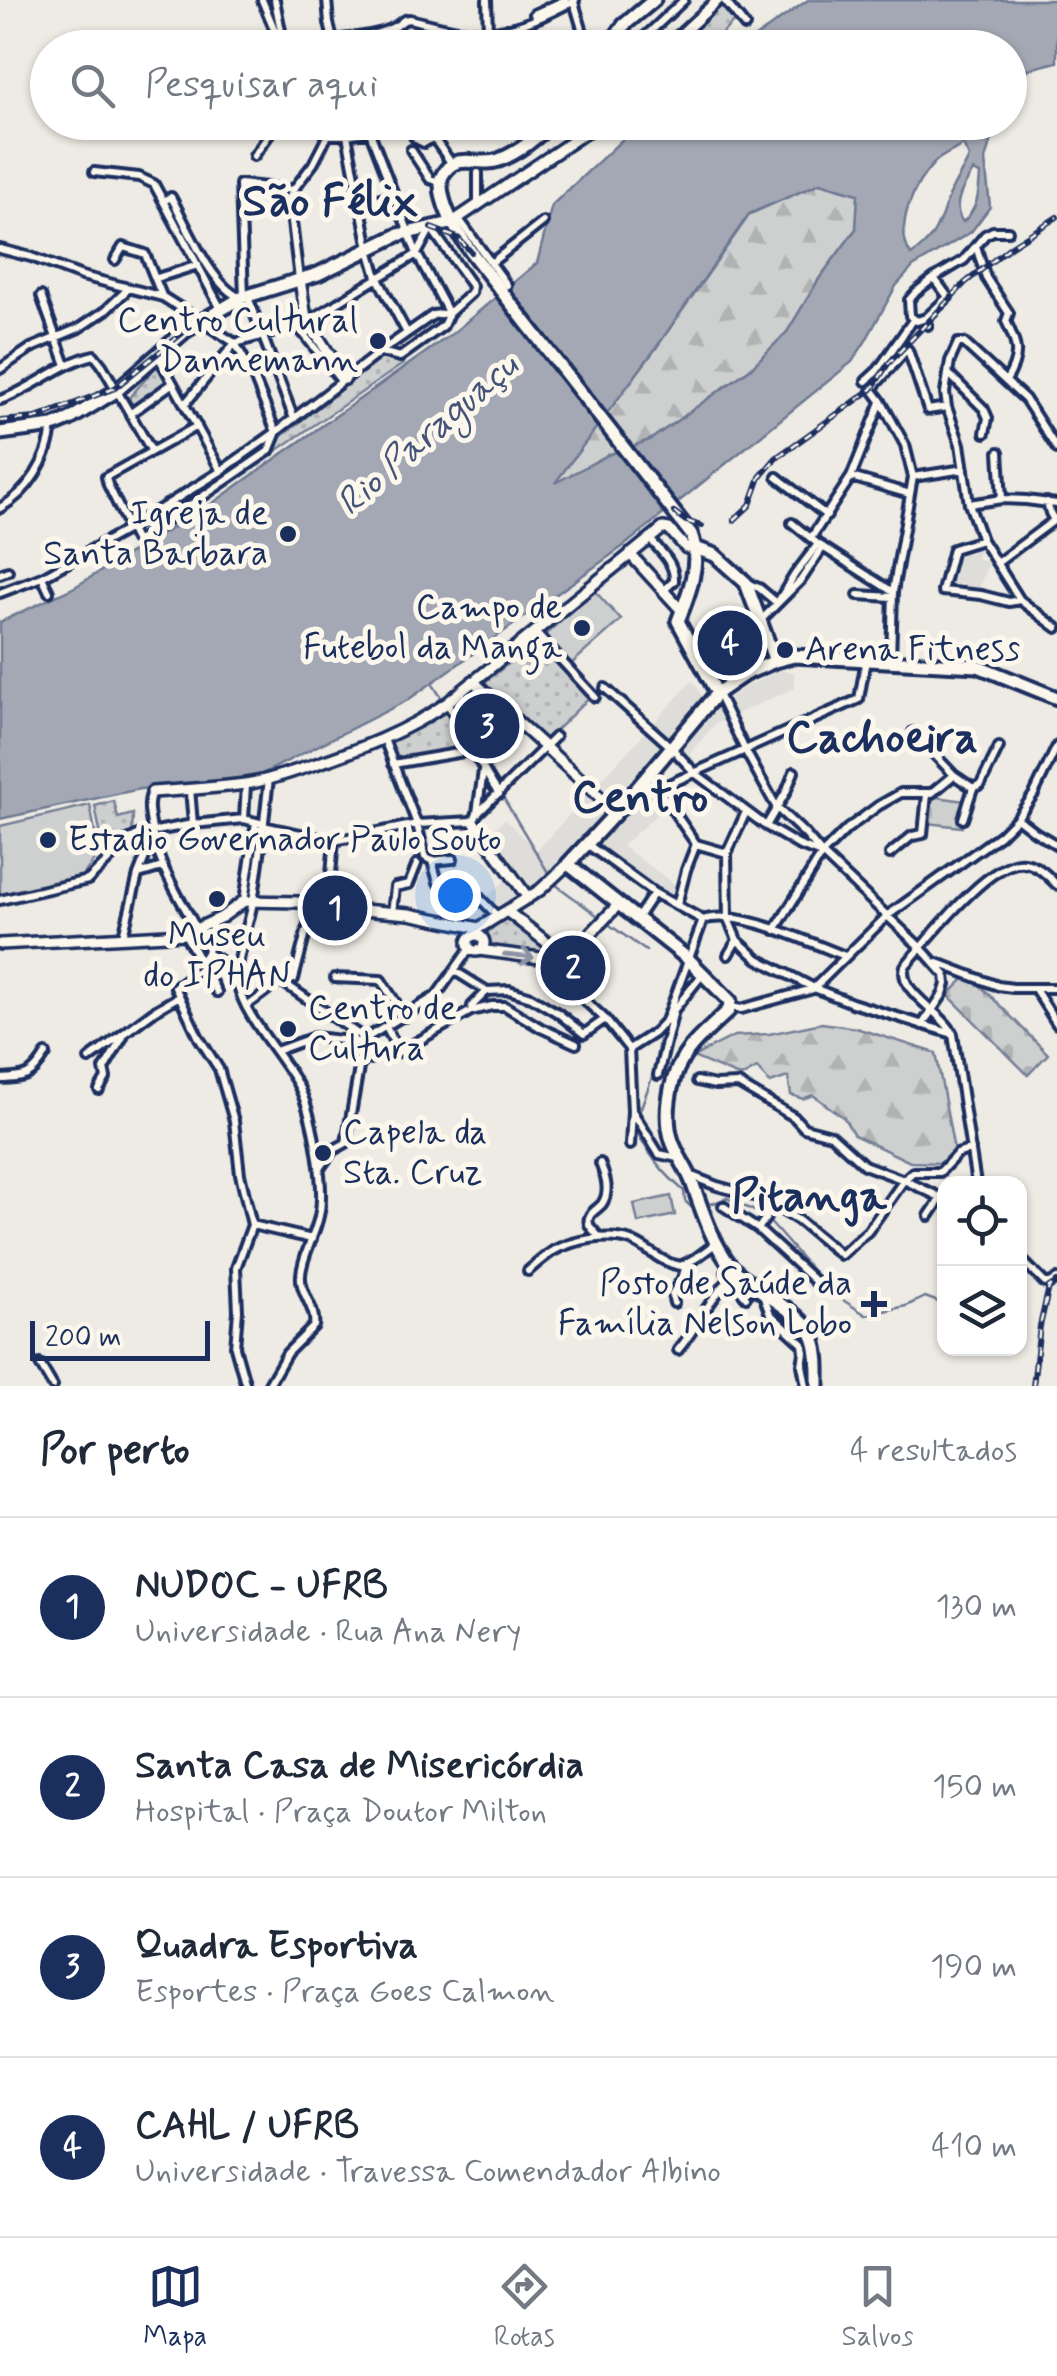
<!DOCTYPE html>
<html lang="pt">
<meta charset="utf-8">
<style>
body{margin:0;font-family:Mynerve,sans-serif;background:#f2f2f3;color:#1f2937}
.controls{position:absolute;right:30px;bottom:30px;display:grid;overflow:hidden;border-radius:20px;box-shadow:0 2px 8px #0004}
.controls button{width:90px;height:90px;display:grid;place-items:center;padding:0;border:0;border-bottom:2px solid #e0e1e3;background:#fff;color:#1f2937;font:50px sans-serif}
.scale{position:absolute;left:30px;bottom:25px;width:180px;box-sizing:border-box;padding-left:10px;border:5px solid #1b2f5e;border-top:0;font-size:28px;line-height:35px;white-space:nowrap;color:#1b2f5e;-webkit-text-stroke:8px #fbf7ec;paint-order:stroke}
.you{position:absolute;left:455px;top:895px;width:35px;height:35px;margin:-25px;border:8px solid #fff;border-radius:50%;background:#1a73e8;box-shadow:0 0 0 15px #1a73e833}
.badge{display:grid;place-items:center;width:65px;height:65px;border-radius:50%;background:#1b2f5e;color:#fff;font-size:32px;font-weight:700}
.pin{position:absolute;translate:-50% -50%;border:5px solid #fff;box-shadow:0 2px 10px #0006}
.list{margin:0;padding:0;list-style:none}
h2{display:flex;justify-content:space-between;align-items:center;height:130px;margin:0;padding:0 40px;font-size:42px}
h2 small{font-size:32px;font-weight:400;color:#747a83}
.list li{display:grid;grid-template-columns:65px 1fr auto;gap:30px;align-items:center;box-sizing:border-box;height:180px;padding:0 40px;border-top:2px solid #e0e1e3}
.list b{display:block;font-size:38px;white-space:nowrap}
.list p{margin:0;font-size:32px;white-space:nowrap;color:#747a83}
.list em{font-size:32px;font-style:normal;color:#747a83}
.icon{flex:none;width:55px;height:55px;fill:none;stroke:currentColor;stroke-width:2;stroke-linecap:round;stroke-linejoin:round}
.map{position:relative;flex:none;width:1057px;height:1386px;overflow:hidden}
.search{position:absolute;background:#fff;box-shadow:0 2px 8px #0004;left:30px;right:30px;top:30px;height:110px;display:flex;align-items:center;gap:25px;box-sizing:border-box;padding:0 35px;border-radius:55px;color:#747a83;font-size:38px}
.sheet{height:850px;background:#fff}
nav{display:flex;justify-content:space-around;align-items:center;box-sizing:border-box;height:140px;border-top:2px solid #e0e1e3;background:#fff;font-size:28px;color:#747a83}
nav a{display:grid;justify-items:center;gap:5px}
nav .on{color:#1b2f5e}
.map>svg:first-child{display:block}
</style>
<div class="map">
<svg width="1057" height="1386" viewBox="0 0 1057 1386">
<defs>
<pattern id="forest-firs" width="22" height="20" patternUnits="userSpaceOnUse" patternTransform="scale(2.5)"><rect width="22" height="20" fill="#cecfcf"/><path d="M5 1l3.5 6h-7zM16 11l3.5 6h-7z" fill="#b0b2b4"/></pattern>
<pattern id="cemetery-stones" width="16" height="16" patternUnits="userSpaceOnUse" patternTransform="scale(2.5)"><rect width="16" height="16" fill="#cecfcf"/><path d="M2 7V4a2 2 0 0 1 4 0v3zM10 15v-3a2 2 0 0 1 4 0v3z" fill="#b0b2b4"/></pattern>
<pattern id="park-dots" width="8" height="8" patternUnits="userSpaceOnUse" patternTransform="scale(2.5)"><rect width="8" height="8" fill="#cecfcf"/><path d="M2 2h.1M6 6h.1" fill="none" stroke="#b0b2b4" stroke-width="1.8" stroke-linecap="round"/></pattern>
</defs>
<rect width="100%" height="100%" fill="#eeebe4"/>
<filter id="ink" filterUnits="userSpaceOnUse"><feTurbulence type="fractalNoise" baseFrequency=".01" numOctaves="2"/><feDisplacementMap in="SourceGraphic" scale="20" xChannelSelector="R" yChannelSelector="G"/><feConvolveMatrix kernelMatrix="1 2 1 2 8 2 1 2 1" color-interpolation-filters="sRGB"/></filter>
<g filter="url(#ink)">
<path fill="#deddda" d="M 973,548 L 979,550 L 977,559 L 988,562 L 979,589 L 970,587 L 968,593 L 960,591 L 962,585 L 959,583 L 957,589 L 945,586 L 956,550 L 971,554 Z
M 778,670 L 794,672 L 795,688 L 716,723 L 689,754 L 701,767 L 694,767 L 676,749 L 711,707 Z
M 693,680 L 704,701 L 630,790 L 564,864 L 537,888 L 477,927 L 451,929 L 507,879 L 480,841 L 505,819 L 536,851 Z
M 653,798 L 663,809 L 622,846 L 676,885 L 671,899 L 594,845 L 615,820 L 636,804 Z"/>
<path fill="#cecfcf" stroke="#747f96" stroke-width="2.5" d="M 594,590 L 621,620 L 570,665 L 544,636 Z
M 90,805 L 99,853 L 80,880 L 0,898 L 0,826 Z
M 671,1196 L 675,1215 L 638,1223 L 634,1204 Z"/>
<path fill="url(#forest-firs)" stroke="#747f96" stroke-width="2.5" d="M 820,183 L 859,194 L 856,229 L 819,279 L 788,332 L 750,369 L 650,440 L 608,455 L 553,485 L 656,348 L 750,214 Z
M 822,1023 L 856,1028 L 936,1053 L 954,1150 L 941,1163 L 910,1162 L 854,1135 L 844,1118 L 813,1095 L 803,1099 L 791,1095 L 788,1077 L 770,1083 L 757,1068 L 741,1077 L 693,1057 L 734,1036 L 769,1034 Z"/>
<path fill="url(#cemetery-stones)" stroke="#747f96" stroke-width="2.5" d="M 930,796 L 965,801 L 962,827 L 926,823 Z
M 969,974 L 1048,1054 L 1028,1075 L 948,995 Z"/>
<path fill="url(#park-dots)" stroke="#747f96" stroke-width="2.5" d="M 721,2 L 734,21 L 709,47 L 686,47 L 679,40 Z
M 381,358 L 401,361 L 403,364 L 275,452 L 278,439 Z
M 160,362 L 171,382 L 134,407 L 129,398 Z
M 540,638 L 592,695 L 540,746 L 479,687 Z
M 449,711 L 466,749 L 397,761 L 389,741 Z
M 114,801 L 118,818 L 133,814 L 132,835 L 104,852 L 95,806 Z
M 505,916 L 548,949 L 536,958 L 490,945 L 484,936 Z"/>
<path fill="#a3a8b4" stroke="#6d7892" stroke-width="2.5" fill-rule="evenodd" d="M 808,0 L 1057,0 L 1057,62 L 1029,69 L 1010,85 L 1010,48 L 741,47 Z
M 640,123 L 996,123 L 985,160 L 990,207 L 971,232 L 913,267 L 896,286 L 865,342 L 852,362 L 625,545 L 408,700 L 254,778 L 140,789 L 0,819 L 0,622 L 73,588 L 210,505 L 453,333 L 537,263 L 552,205 ZM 963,145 L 969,157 C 964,170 955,181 950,194 C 939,220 937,239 911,255 C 893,227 914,183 936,161 C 943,155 955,150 963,145 ZM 973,171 L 980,174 C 979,192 978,209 963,222 C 950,206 964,186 973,171 ZM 820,183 L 858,194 L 856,229 L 819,279 L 787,332 L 750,369 L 650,440 L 608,455 L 555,483 L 656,348 L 749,214 Z"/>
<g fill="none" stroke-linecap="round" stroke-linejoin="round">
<path stroke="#6d7892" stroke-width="2.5" d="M 432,683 L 444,702
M 501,794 L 555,884 L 598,916
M 607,923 L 646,951
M 639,1113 L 654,1072 L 659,1040
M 635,1128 C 648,1154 662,1172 684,1191 L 685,1201 L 695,1211 L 699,1209
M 706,1206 L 727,1198 L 763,1215
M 768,1220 L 832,1293 L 866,1315 L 906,1306 L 925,1297 L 944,1304"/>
<g stroke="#1b2f5e" stroke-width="12">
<path id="pedestrian" d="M 246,1007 L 281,981"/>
</g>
<g stroke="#1b2f5e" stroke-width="14">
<path id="minor" d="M 262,0 L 282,48
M 275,0 L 283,41
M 327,0 L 329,23 L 335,48
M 487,0 L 488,32
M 724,0 L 745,26
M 574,2 L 585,39 L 591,48
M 534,14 L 565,0
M 675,39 L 683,48
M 333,40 C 356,37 387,36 404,20 L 409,19 C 435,25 460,33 487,32 C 516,30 550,14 575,0
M 413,41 L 441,36 L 455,30
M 633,48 L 684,0
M 321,122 L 328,135
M 366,122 L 417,254 L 448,312
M 403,122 L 416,139 L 424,143 L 430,139 L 435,140 L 452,164
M 328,135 L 347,135 L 370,131
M 347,135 L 369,249 L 377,277 L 407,333
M 411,150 L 430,179 L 440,182
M 254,156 L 278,122
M 94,172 L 139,177 L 154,184 L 221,309
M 165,200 L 171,197 C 187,225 211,287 241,298
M 360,205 L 387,196
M 478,206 L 478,173
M 459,219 L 507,285
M 976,246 L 986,278 L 1009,313 L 1006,321 C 1018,346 1021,356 1006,381
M 0,249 L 31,257 L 82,276 L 163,297 L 235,343 L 253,375 L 276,432
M 115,260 L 123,247 L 145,254 L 162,296
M 491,263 L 543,222
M 157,278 L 198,265
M 934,278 L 948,297
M 299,279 L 289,198 L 293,190 L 313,164 L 328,135
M 41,296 L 66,365
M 244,297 L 240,184 L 293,190
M 248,297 L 294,419
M 926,318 L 948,297
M 308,321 L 417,254 L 431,228 L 472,286 L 471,293 L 449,313 L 443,326 L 400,357 L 380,352
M 295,323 L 341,381
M 928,325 L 926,318 L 917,321 L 910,316 L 909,300 L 916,292 L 934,278 L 964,260 L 985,235 L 993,231 L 1008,231
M 908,350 L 928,410 L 947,407
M 157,354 L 221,471
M 0,369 L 31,348 L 79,328 L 106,310 L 127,290
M 949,374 L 984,409 L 988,418 L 985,433
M 866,381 L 878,370 L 913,320
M 0,400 C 33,389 60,363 94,355 L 102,365 L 151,450
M 185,404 L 235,343 L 272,333 L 306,318
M 131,413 L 173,383
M 197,426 L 106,477 L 108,485 L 135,540 L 139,540 L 269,451 L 276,434
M 1057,449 L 1025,399 L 964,343 L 958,343 L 950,361 L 945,393 L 947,407 L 960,444 L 969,504 L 982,540 L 1020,600 L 1057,628
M 777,477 L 827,516
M 851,477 L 910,494
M 913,477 L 964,469
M 1002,499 L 1026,500 L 1057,504
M 1047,502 L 1050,513 L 1054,520
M 969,504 L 1002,499 L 999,452
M 0,508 C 29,492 48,460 52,427
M 792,523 L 818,544 L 893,592
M 811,538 L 851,477 L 881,402
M 650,539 C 661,552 675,563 674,581 L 663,591
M 982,540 L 953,549 L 942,591 L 981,595 L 1009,602 L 1020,600
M 997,563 L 1057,518
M 0,574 L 8,571
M 42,577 L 49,592
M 746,583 L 759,588 L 777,603
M 0,593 L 42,577 L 128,529 L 221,471 L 276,432 L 380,352 L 433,315 L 449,313
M 858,595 L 892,597
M 779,600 L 795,574 L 818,544
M 761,620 L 801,580 L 823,547
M 535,632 L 595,697
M 891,660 L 893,592 L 913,477 L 905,445 L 881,401 L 872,389 L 907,349
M 605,688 L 671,747 L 695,773 L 766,826 L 798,845 L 821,854
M 718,694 L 745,750 L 777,808 L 805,834 L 822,854 L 921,948 L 945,975 L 946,984 L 943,994 L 922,1025
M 447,703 C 465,733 479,765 499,794
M 913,732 L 954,775 L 973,788 L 963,819
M 384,739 L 417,824 L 425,857 L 432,861 L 453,859
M 393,764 L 475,750
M 973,788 L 981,784 L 999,747
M 190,789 L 193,824
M 659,790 L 696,844 L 727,853
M 152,792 C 147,802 149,812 151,824 C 157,865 177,892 196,928
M 629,802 L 859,699 L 866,660
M 746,812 L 727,853 L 728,919 L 737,940 L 758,959 L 814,988 L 852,1003 L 953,1034
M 477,813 L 483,771
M 1017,818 L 1035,832 L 1057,845
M 244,819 L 246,784
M 263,826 L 334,841 L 417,824 L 473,821 L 477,814 L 555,737
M 766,826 L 786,792 L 794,772
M 587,844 L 654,893 L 703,920 C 738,908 810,943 845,956
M 890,854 L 912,836 L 923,834 L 927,794
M 432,861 L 438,882 L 476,894 L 498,917
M 139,874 L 162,867
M 0,900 L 88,880 L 113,856 L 122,843 L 140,834 L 193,824 L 244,819 L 264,824
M 244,901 L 256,822
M 677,905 L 686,870 L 696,844
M 328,907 L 334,841
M 392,913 L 395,887 L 409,884 L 417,864
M 638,917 L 654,893
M 775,930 L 822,854 L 847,829 L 878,806 L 901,793 L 932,793 L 954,775
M 185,934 L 217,992
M 123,936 L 138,875 L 151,842
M 207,953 L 229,966
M 728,955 L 737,940
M 201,962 L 207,953 L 213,921
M 938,963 L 998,986 L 1013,988 L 1057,988
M 203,967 L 175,987 L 199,1038 L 219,1069 L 234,1121 L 240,1174 L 252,1225 L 236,1268 L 238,1311 L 235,1347 L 246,1386
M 455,971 L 487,991 L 509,990 L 531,997 L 558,1013 L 584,1034 L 605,1019
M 554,972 L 605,1019 L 629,1049
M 335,978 L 381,980 L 405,1017
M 281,981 L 365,1039
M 283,981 L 294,979 L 313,905
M 814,988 L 887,916 L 1000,835 L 1017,818 L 1034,794 L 1057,746
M 1035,989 L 1057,1024
M 731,1007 L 741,1009 L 813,989
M 471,1011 L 472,1006 L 487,991
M 666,1021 L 703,920
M 386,1027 L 399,1052
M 629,1049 L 632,1111 L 630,1145
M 629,1049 L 654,1033 L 667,1019
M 276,1051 L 314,1037 L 360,1042 L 436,996 L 470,948
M 89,1059 L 154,1011 L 178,997
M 365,1060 L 399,1052 L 471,1011 L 492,1006 L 505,1006 L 541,1028 L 576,1044
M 658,1075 L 674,1010 L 702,975
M 0,1079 C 26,1078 32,1077 46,1054
M 99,1090 L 106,1078 L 104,1069 L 123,1037
M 633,1112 L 659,1154 L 678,1158
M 321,1167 L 333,1150 L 346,1143 L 359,1068 C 364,1057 370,1053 365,1039
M 692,1176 L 717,1186 L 761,1198 L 798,1220 L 841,1255 L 868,1231 L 904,1180 L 864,1165 L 831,1135 L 804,1128 L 794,1117 L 738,1084 L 715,1085 L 697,1081
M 976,1184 L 953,1034 C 942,1011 897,992 905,966 C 927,941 990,859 1024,863 C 1038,865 1048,876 1057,885
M 944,1199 L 904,1180 L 913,1172 L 940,1172 L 957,1154 L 971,1149
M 723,1206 L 758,1229 L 818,1284
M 929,1216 L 941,1198
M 252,1225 L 312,1239
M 758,1229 L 775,1205
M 600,1237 C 598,1236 589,1226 589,1224 C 586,1214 597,1210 602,1204 C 611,1191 605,1176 600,1163
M 1020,1258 L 1045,1283 L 1050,1283 L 1057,1279
M 729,1266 L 726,1272 L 746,1297
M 528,1271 C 536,1264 544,1257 553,1251 C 573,1240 609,1233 631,1241 C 649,1248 660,1263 681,1266 L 696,1258 L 715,1244
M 763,1295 L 770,1314 L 803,1344 L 804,1353 L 802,1365 L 806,1386
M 674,1303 L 672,1294 L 682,1279 L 686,1265
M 678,1350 C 697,1328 708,1300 730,1279
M 40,1364 L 53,1386
M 268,1386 L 287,1353 L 314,1326 C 317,1308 299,1293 301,1275 C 302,1256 315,1236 319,1216 C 326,1186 313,1117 300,1089 C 284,1057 243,1016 238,984 C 234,963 250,923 253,901 C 260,861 264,820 269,779"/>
</g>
<g stroke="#1b2f5e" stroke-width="16">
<path id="tertiary" d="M 666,48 L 718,0
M 451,223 L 601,122
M 300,280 L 306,318 L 345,379
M 630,554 L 682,611
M 473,681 L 616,812
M 152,792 C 183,790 214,788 245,784 C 268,781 291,772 313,765 C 360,749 406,732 447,703 L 663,528 L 669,529 L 686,548 L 695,548
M 473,821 L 528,898
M 508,912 L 568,959
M 479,928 L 540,890 L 568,864
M468 943a8 8 0 1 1 16 0a8 8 0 1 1-16 0Z
M 0,944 L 185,934 L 222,917 L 244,901 L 299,902 L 328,907 L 409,914 L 479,928
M 479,950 L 540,958 L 547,962 L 554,972 L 618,905"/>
</g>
<g stroke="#1b2f5e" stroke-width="19">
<path id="primary" d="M 608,48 L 624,25 L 654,0
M 554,122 C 538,136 520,152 499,160 C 476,168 455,149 441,178 C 439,205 456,230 471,252 L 691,534 C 702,561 688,596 678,621 L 717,693
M 0,433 L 53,426 L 70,419 L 116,391 L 185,331 L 241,298 L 318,274 L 398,235 L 451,223
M 695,548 L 715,555 L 746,583 L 775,661
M 818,1386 C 818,1371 819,1355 814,1340 C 805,1311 751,1291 730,1265 C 712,1242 702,1210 692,1182 C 687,1168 677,1156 672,1141 C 664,1117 669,1082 682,1060 C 693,1041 714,1025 729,1010 L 730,1001 L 687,958 L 568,864 L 623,805 L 717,693 L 745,674 L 775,661 L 794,656 L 978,666 L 1057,698"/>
</g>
<use href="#pedestrian" stroke="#fbf7ec" stroke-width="5"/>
<use href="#minor" stroke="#fbf7ec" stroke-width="6"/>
<use href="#tertiary" stroke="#fbf7ec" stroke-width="9"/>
<use href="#primary" stroke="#fbf7ec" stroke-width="11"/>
<g stroke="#1b2f5e" stroke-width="6">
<path id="rail" d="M 431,228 L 458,238 L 471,252
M 0,421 L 36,418 L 115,388 L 185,331
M 674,512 L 686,521 L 702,526
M 734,520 L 750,505 L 760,477 L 776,458 L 872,389 L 888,364 L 965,283 L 1010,247 L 1057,217
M 1033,1386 L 1040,1326 L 1049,1287 L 1057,1282"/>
</g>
<use href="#rail" stroke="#fbf7ec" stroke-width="2.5" stroke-dasharray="8" stroke-linecap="butt"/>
</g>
<defs><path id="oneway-shaft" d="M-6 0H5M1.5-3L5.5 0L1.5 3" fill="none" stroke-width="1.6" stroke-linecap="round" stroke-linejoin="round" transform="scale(2.5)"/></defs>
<use stroke="#8b93a5" href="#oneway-shaft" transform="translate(519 956) rotate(6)"/>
</g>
<g fill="#1b2f5e" stroke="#fbf7ec" stroke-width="4">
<circle cx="378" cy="341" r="10"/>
<circle cx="288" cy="534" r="10"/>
<circle cx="582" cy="628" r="10"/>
<circle cx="785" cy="650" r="10"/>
<circle cx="48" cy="840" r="10"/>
<circle cx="217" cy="899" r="10"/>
<circle cx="288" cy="1029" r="10"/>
<circle cx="323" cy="1153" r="10"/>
<path d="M869 1289h10v10h10v10h-10v10h-10v-10h-10v-10h10z"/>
</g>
<g text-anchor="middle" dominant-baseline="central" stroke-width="10" stroke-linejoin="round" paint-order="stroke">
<g font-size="35" fill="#1b2f5e" stroke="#fbf7ec" text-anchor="end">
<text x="358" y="321">Centro Cultural<tspan x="358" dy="40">Dannemann</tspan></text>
<text x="268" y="514">Igreja de<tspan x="268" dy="40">Santa Barbara</tspan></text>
<text x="562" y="608">Campo de<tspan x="562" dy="40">Futebol da Manga</tspan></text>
<text x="805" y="650" text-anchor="start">Arena Fitness</text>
<text x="68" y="840" text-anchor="start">Estadio Governador Paulo Souto</text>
<text x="217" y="936" text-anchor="middle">Museu<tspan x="217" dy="40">do IPHAN</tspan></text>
<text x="308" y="1009" text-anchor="start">Centro de<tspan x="308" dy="40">Cultura</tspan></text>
<text x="343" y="1133" text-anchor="start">Capela da<tspan x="343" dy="40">Sta. Cruz</tspan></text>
<text x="852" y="1284">Posto de Saúde da<tspan x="852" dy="40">Família Nelson Lobo</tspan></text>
</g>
<g font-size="38" font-style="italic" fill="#445378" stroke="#fbf7ec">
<text transform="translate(428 435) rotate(-41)">Rio Paraguaçu</text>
</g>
<g font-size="45" font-weight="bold" fill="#1b2f5e" stroke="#fbf7ec">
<text x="330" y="202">São Félix</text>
<text x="882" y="738">Cachoeira</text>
<text x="640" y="798">Centro</text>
<text x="809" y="1197">Pitanga</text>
</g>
</g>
</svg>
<div class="controls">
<button><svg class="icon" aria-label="locate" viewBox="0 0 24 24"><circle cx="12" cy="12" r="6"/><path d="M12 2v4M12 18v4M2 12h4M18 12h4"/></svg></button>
<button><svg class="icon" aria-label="layers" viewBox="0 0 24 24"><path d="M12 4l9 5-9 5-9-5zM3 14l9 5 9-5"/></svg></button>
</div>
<div class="scale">200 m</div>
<div class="you"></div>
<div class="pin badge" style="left:335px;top:908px">1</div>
<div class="pin badge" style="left:573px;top:968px">2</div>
<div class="pin badge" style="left:487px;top:726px">3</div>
<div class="pin badge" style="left:730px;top:643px">4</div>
<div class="search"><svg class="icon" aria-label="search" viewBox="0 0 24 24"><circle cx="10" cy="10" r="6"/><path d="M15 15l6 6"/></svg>Pesquisar aqui</div>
</div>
<section class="sheet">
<h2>Por perto<small>4 resultados</small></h2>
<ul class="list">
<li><span class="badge">1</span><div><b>NUDOC - UFRB</b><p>Universidade · Rua Ana Nery</p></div><em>130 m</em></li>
<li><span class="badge">2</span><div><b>Santa Casa de Misericórdia</b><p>Hospital · Praça Doutor Milton</p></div><em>150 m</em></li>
<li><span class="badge">3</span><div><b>Quadra Esportiva</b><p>Esportes · Praça Goes Calmon</p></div><em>190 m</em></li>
<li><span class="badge">4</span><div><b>CAHL / UFRB</b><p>Universidade · Travessa Comendador Albino</p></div><em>410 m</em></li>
</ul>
</section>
<nav>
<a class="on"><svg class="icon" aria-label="map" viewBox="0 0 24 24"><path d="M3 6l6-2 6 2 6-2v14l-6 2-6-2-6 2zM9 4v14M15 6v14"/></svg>Mapa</a>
<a><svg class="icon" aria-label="directions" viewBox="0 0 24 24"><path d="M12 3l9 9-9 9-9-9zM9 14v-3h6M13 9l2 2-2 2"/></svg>Rotas</a>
<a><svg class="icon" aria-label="saved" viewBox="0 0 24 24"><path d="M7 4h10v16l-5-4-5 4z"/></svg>Salvos</a>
</nav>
